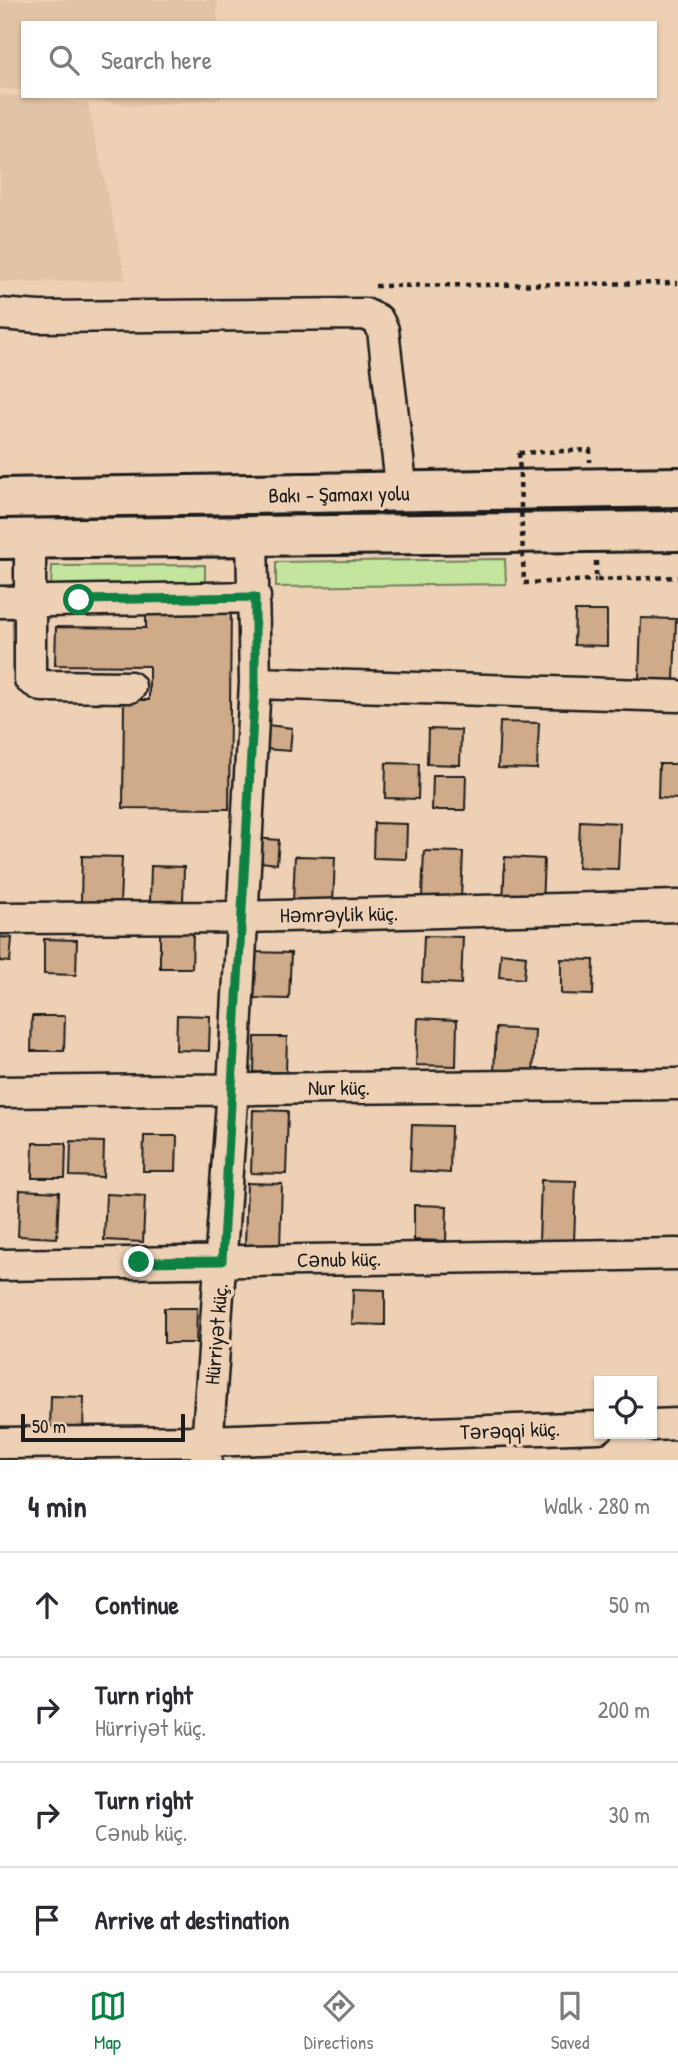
<!DOCTYPE html>
<meta charset="utf-8">
<style>
body{margin:0;font-family:"Patrick Hand",sans-serif;background:#f7f7f7;color:#2b2b33}
.controls{position:absolute;right:21px;bottom:21px;display:grid;overflow:hidden;border-radius:0px;box-shadow:0 2px 5px #0004}
.controls button{width:63px;height:63px;display:grid;place-items:center;padding:0;border:0;border-bottom:2px solid #e1e1e2;background:#fff;color:#2b2b33;font:35px sans-serif}
.scale{position:absolute;left:21px;bottom:18px;width:164px;box-sizing:border-box;padding-left:7px;border:4px solid #1c1c1c;border-top:0;font-size:19px;line-height:24px;white-space:nowrap;color:#1c1c1c;-webkit-text-stroke:5px #eed1b5;paint-order:stroke}
.stop{position:absolute;width:21px;height:21px;margin:-16px;border:5px solid #0b8043;border-radius:50%;background:#fff}
.stop.end{background:#0b8043;border-color:#fff;box-shadow:0 2px 7px #0008}
.list{margin:0;padding:0;list-style:none}
h2{display:flex;justify-content:space-between;align-items:center;height:91px;margin:0;padding:0 28px;font-size:30px}
h2 small{font-size:23px;font-weight:400;color:#7c7c81}
.list li{display:grid;grid-template-columns:46px 1fr auto;gap:21px;align-items:center;box-sizing:border-box;height:105px;padding:0 28px;border-top:2px solid #e1e1e2}
.list b{display:block;font-size:26px;white-space:nowrap}
.list p{margin:0;font-size:23px;white-space:nowrap;color:#7c7c81}
.list em{font-size:23px;font-style:normal;color:#7c7c81}
.icon{flex:none;width:38px;height:38px;fill:none;stroke:currentColor;stroke-width:2;stroke-linecap:round;stroke-linejoin:round}
.map{position:relative;flex:none;width:678px;height:1460px;overflow:hidden}
.search{position:absolute;background:#fff;box-shadow:0 2px 5px #0004;left:21px;right:21px;top:21px;height:77px;display:flex;align-items:center;gap:18px;box-sizing:border-box;padding:0 24px;border-radius:0px;color:#7c7c81;font-size:26px}
.sheet{height:511px;background:#fff}
nav{display:flex;justify-content:space-around;align-items:center;box-sizing:border-box;height:98px;border-top:2px solid #e1e1e2;background:#fff;font-size:19px;color:#7c7c81}
nav a{display:grid;justify-items:center;gap:4px}
nav .on{color:#0b8043}
.map>svg:first-child{display:block}
</style>
<div class="map">
<svg width="678" height="1460" viewBox="0 0 678 1460">
<rect width="100%" height="100%" fill="#eed1b5"/>
<filter id="ink" filterUnits="userSpaceOnUse"><feTurbulence type="fractalNoise" baseFrequency=".0143" numOctaves="2"/><feDisplacementMap in="SourceGraphic" scale="14" xChannelSelector="R" yChannelSelector="G"/><feConvolveMatrix kernelMatrix="1 2 1 2 8 2 1 2 1" color-interpolation-filters="sRGB"/></filter>
<g filter="url(#ink)">
<path fill="#e1c3a5" d="M 0,0 L 217,0 L 218,23 L 23,23 L 23,91 L 0,88 Z
M 0,94 L 88,104 L 126,280 L 0,282 Z
M 63,96 L 221,96 L 221,99 L 138,106 Z"/>
<path fill="#c4e59e" stroke="#70805d" stroke-width="2" d="M 505,559 L 506,584 L 276,587 L 276,562 Z
M 205,565 L 205,588 L 51,587 L 52,566 Z"/>
<path fill="#d0ab8a" stroke="#1c1c1c" stroke-width="2" d="M 146,606 L 231,606 L 229,809 L 123,808 L 124,700 L 149,700 L 149,666 L 55,665 L 56,627 L 146,628 Z
M 575,611 L 607,611 L 607,646 L 574,645 Z
M 641,618 L 676,619 L 674,682 L 639,681 Z
M 500,722 L 539,723 L 537,769 L 498,768 Z
M 267,725 L 292,728 L 290,751 L 265,749 Z
M 428,729 L 461,730 L 460,765 L 427,764 Z
M 386,763 L 419,764 L 418,799 L 385,798 Z
M 659,764 L 678,764 L 678,799 L 658,798 Z
M 433,775 L 466,775 L 465,810 L 432,810 Z
M 580,821 L 620,823 L 618,869 L 578,868 Z
M 374,823 L 407,824 L 406,859 L 373,858 Z
M 254,838 L 279,840 L 277,864 L 252,861 Z
M 424,851 L 463,852 L 461,899 L 422,897 Z
M 82,856 L 122,857 L 120,903 L 81,902 Z
M 295,856 L 335,857 L 333,904 L 293,902 Z
M 505,857 L 544,859 L 542,905 L 503,904 Z
M 151,866 L 184,867 L 183,902 L 150,901 Z
M 160,932 L 193,933 L 192,968 L 160,968 Z
M 424,936 L 463,937 L 461,984 L 422,982 Z
M 0,937 L 12,938 L 10,962 L 0,961 Z
M 44,939 L 77,940 L 76,975 L 44,974 Z
M 251,952 L 291,953 L 289,999 L 249,998 Z
M 501,953 L 526,956 L 524,979 L 499,977 Z
M 561,959 L 594,960 L 593,995 L 561,994 Z
M 177,1015 L 210,1016 L 209,1051 L 176,1050 Z
M 32,1016 L 65,1016 L 64,1051 L 31,1051 Z
M 418,1018 L 457,1020 L 456,1066 L 416,1065 Z
M 496,1028 L 535,1030 L 533,1076 L 494,1074 Z
M 255,1037 L 287,1037 L 286,1072 L 254,1072 Z
M 253,1110 L 288,1111 L 286,1174 L 251,1173 Z
M 412,1125 L 451,1126 L 450,1173 L 410,1171 Z
M 144,1136 L 177,1136 L 176,1171 L 143,1171 Z
M 71,1141 L 104,1142 L 103,1177 L 70,1176 Z
M 33,1143 L 66,1143 L 65,1178 L 32,1178 Z
M 541,1180 L 576,1181 L 574,1244 L 539,1243 Z
M 247,1183 L 282,1184 L 280,1247 L 245,1246 Z
M 20,1190 L 59,1192 L 57,1238 L 18,1236 Z
M 106,1194 L 145,1196 L 143,1242 L 104,1240 Z
M 414,1205 L 447,1206 L 446,1241 L 414,1240 Z
M 353,1289 L 385,1290 L 385,1325 L 352,1324 Z
M 164,1308 L 197,1308 L 196,1343 L 164,1343 Z
M 51,1396 L 84,1397 L 83,1432 L 50,1431 Z"/>
<g fill="none" stroke-linecap="round" stroke-linejoin="round">
<g stroke="#1c1c1c" stroke-width="35">
<path id="minor" d="M 0,314 L 39,317 L 365,314 L 378,320 L 383,330 L 402,493
M 30,538 L 30,679 L 42,686 L 130,687
M 0,602 L 255,597
M 255,683 L 678,696
M 0,918 L 241,917 L 678,906
M 0,1092 L 678,1084
M 0,1265 L 678,1254
M 652,1425 L 678,1424
M 0,1443 L 207,1441 L 599,1427
M 206,1460 L 233,1088 L 255,683 L 252,537"/>
</g>
<g stroke="#1c1c1c" stroke-width="44">
<path id="highway" d="M 0,498 L 678,487
M 0,539 L 678,531"/>
</g>
<path stroke="#1c1c1c" stroke-width="4.5" stroke-dasharray="5 5" stroke-linecap="butt" d="M 375,286 L 678,283
M 519,453 L 590,450 L 590,462
M 596,561 L 596,580 L 678,577
M 524,583 L 596,580"/>
<use href="#minor" stroke="#eed1b5" stroke-width="30"/>
<use href="#highway" stroke="#eed1b5" stroke-width="38"/>
<path stroke="#1c1c1c" stroke-width="4.5" stroke-dasharray="5 5" stroke-linecap="butt" d="M 519,453 L 524,583"/>
</g>
</g>
<g fill="none" stroke-linecap="round" stroke-linejoin="round" filter="url(#ink)">
<path stroke="#0b8043" stroke-width="9" d="M 79,600 L 255,597 L 255,683 L 222,1261 L 139,1262"/>
</g>
<g text-anchor="middle" dominant-baseline="central" stroke-width="7" stroke-linejoin="round" paint-order="stroke">
<g font-size="21" fill="#1c1c1c" stroke="#eed1b5">
<text transform="translate(339 494) rotate(-1)">Bakı - Şamaxı yolu</text>
<text transform="translate(339 914) rotate(-1)">Həmrəylik küç.</text>
<text x="339" y="1087">Nur küç.</text>
<text transform="translate(339 1259) rotate(-1)">Cənub küç.</text>
<text transform="translate(216 1334) rotate(-85)">Hürriyət küç.</text>
<text transform="translate(510 1430) rotate(-2)">Tərəqqi küç.</text>
</g>
</g>
</svg>
<div class="controls">
<button><svg class="icon" aria-label="locate" viewBox="0 0 24 24"><circle cx="12" cy="12" r="6"/><path d="M12 2v4M12 18v4M2 12h4M18 12h4"/></svg></button>
</div>
<div class="scale">50 m</div>
<div class="stop" style="left:79px;top:600px"></div>
<div class="stop end" style="left:139px;top:1262px"></div>
<div class="search"><svg class="icon" aria-label="search" viewBox="0 0 24 24"><circle cx="10" cy="10" r="6"/><path d="M15 15l6 6"/></svg>Search here</div>
</div>
<section class="sheet">
<h2>4 min<small>Walk · 280 m</small></h2>
<ul class="list">
<li><svg class="icon" aria-label="ahead" viewBox="0 0 24 24"><path d="M12 20V5M6 11l6-6 6 6"/></svg><div><b>Continue</b></div><em>50 m</em></li>
<li><svg class="icon" aria-label="right" viewBox="0 0 24 24"><path d="M7 20v-9h11M14 6l5 5-5 5"/></svg><div><b>Turn right</b><p>Hürriyət küç.</p></div><em>200 m</em></li>
<li><svg class="icon" aria-label="right" viewBox="0 0 24 24"><path d="M7 20v-9h11M14 6l5 5-5 5"/></svg><div><b>Turn right</b><p>Cənub küç.</p></div><em>30 m</em></li>
<li><svg class="icon" aria-label="arrive" viewBox="0 0 24 24"><path d="M6 21V4h12l-3 4 3 4H6"/></svg><div><b>Arrive at destination</b></div></li>
</ul>
</section>
<nav>
<a class="on"><svg class="icon" aria-label="map" viewBox="0 0 24 24"><path d="M3 6l6-2 6 2 6-2v14l-6 2-6-2-6 2zM9 4v14M15 6v14"/></svg>Map</a>
<a><svg class="icon" aria-label="directions" viewBox="0 0 24 24"><path d="M12 3l9 9-9 9-9-9zM9 14v-3h6M13 9l2 2-2 2"/></svg>Directions</a>
<a><svg class="icon" aria-label="saved" viewBox="0 0 24 24"><path d="M7 4h10v16l-5-4-5 4z"/></svg>Saved</a>
</nav>
